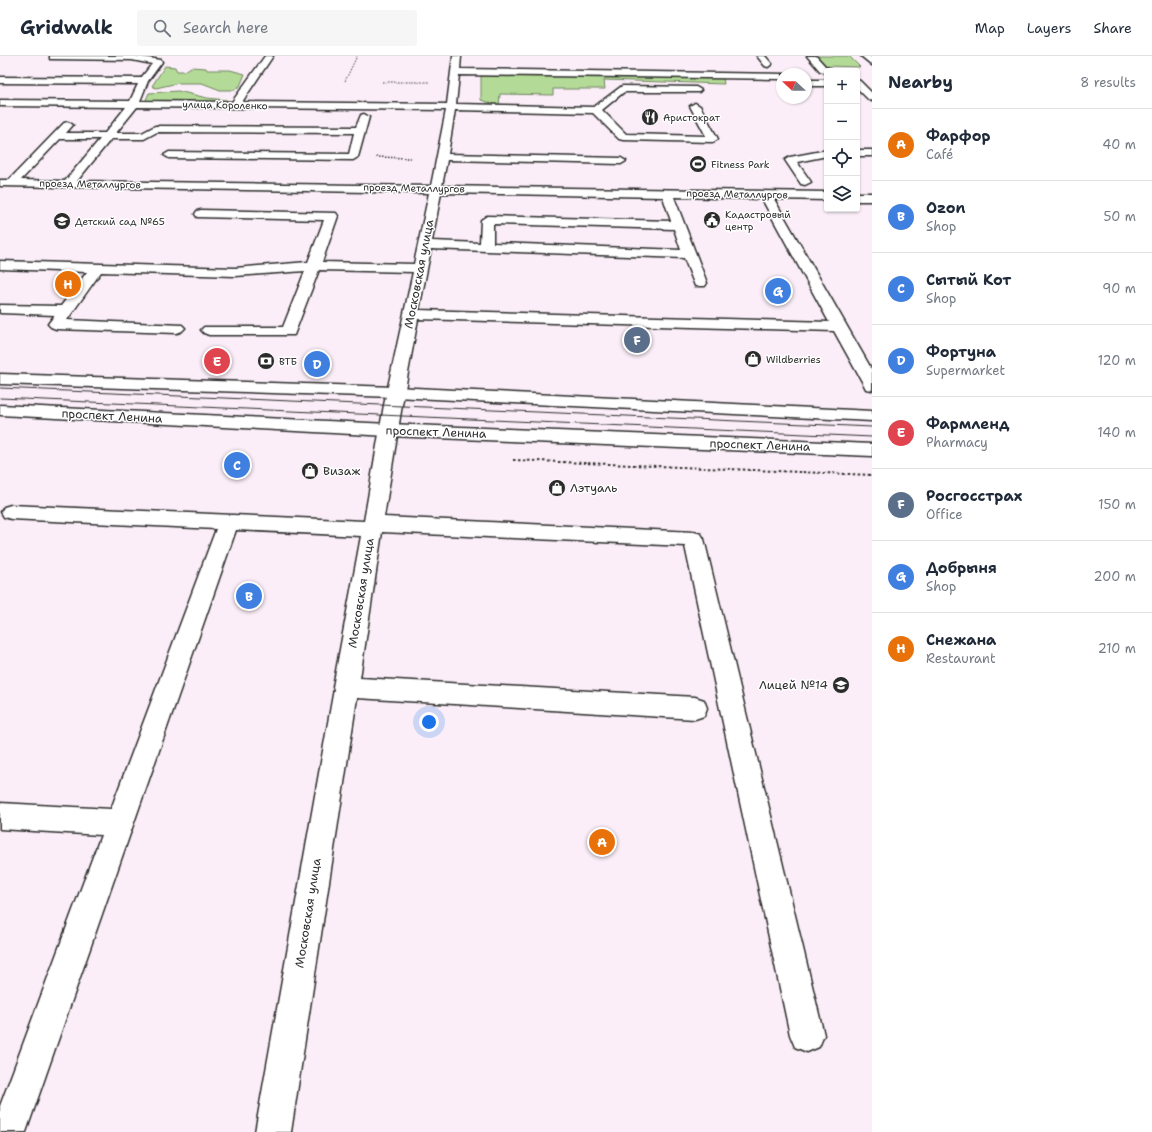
<!DOCTYPE html>
<meta charset="utf-8">
<style>
body{margin:0;font-family:"Shantell Sans",sans-serif;background:#f6f6f7;color:#1f2937}
.controls{position:absolute;right:12px;top:12px;display:grid;overflow:hidden;border-radius:4px;box-shadow:0 1px 3px #0004}
.controls button{width:36px;height:36px;display:grid;place-items:center;padding:0;border:0;border-bottom:1px solid #e0e1e3;background:#fff;color:#1f2937;font:20px sans-serif}
.compass{position:absolute;left:776px;top:12px;width:36px;height:36px;border-radius:50%;background:#fff;box-shadow:0 1px 3px #0004;rotate:292deg}
.you{position:absolute;left:429px;top:666px;width:14px;height:14px;margin:-10px;border:3px solid #fff;border-radius:50%;background:#1a73e8;box-shadow:0 0 0 6px #1a73e833}
.badge{display:grid;place-items:center;width:26px;height:26px;border-radius:50%;background:#db2777;color:#fff;font-size:13px;font-weight:700}
.pin{position:absolute;translate:-50% -50%;border:2px solid #fff;box-shadow:0 1px 4px #0006}
.list{margin:0;padding:0;list-style:none}
h2{display:flex;justify-content:space-between;align-items:center;height:52px;margin:0;padding:0 16px;font-size:17px}
h2 small{font-size:13px;font-weight:400;color:#747a83}
.list li{display:grid;grid-template-columns:26px 1fr auto;gap:12px;align-items:center;box-sizing:border-box;height:72px;padding:0 16px;border-top:1px solid #e0e1e3}
.list b{display:block;font-size:15px;white-space:nowrap}
.list p{margin:0;font-size:13px;white-space:nowrap;color:#747a83}
.list em{font-size:13px;font-style:normal;color:#747a83}
.icon{flex:none;width:22px;height:22px;fill:none;stroke:currentColor;stroke-width:2;stroke-linecap:round;stroke-linejoin:round}
.map{position:relative;flex:none;width:872px;height:1076px;overflow:hidden}
header{display:flex;align-items:center;gap:24px;box-sizing:border-box;height:56px;padding:0 20px;background:#fff;border-bottom:1px solid #e0e1e3}
header strong{font-size:19px}
nav{display:flex;gap:22px;margin-inline-start:auto;font-size:14px}
.search{width:280px;height:36px;background:#f6f6f7;display:flex;align-items:center;gap:10px;box-sizing:border-box;padding:0 14px;border-radius:4px;color:#747a83;font-size:15px}
main{display:flex}
aside{flex:1;background:#fff}
.map>svg:first-child{display:block}
</style>
<header>
<strong>Gridwalk</strong>
<div class="search"><svg class="icon" aria-label="search" viewBox="0 0 24 24"><circle cx="10" cy="10" r="6"/><path d="M15 15l6 6"/></svg>Search here</div>
<nav><a>Map</a><a>Layers</a><a>Share</a></nav>
</header>
<main>
<div class="map">
<svg width="872" height="1076" viewBox="0 0 872 1076">
<rect width="100%" height="100%" fill="#fbeef8"/>
<filter id="ink" filterUnits="userSpaceOnUse"><feTurbulence type="fractalNoise" baseFrequency=".025" numOctaves="2"/><feDisplacementMap in="SourceGraphic" scale="8" xChannelSelector="R" yChannelSelector="G"/><feConvolveMatrix kernelMatrix="1 2 1 2 8 2 1 2 1" color-interpolation-filters="sRGB"/></filter>
<g filter="url(#ink)">
<path fill="#b3da96" stroke="#6f8260" d="M 817,0 L 849,0 L 860,11 L 827,10 Z
M 165,10 L 175,11 L 177,15 L 185,15 L 191,11 L 206,12 L 207,14 L 230,14 L 245,18 L 240,30 L 234,34 L 220,34 L 202,27 L 178,27 L 156,32 L 152,30 Z
M 481,19 L 723,22 L 724,28 L 604,24 L 605,33 L 553,33 L 553,39 L 500,38 L 499,50 L 481,44 Z
M 178,35 L 207,42 L 227,44 L 228,46 L 145,46 L 149,37 Z"/>
<g fill="none" stroke-linecap="round" stroke-linejoin="round">
<g stroke="#2b2b2b" stroke-width="3">
<path id="minor" d="M 50,0 L 135,0 L 161,4 L 162,6 L 148,25 L 140,45 L 232,46 L 265,0 L 273,0 L 242,46 L 447,48 L 453,0 L 461,0 L 460,13 L 785,18 L 782,18 L 782,23 L 459,19 L 456,48 L 594,51 L 622,30 L 696,31 L 701,34 L 699,36 L 624,36 L 602,54 L 626,78 L 706,80 L 690,50 L 695,47 L 700,50 L 718,83 L 713,86 L 623,84 L 619,83 L 593,57 L 455,54 L 448,98 L 621,102 L 626,105 L 621,108 L 447,104 L 442,130 L 827,136 L 827,144 L 774,143 L 872,314 L 872,334 L 866,333 L 864,329 L 834,275 L 418,263 L 402,349 L 384,461 L 694,476 L 701,478 L 704,483 L 824,979 L 819,991 L 807,996 L 795,991 L 790,979 L 685,490 L 382,476 L 360,622 L 695,641 L 704,644 L 707,652 L 704,660 L 695,663 L 357,642 L 291,1076 L 255,1076 L 334,633 L 333,631 L 361,480 L 236,474 L 26,1076 L 0,1076 L 0,1050 L 101,779 L 0,773 L 0,747 L 111,753 L 216,473 L 11,463 L 4,461 L 1,456 L 4,451 L 11,449 L 364,465 L 384,349 L 413,216 L 319,214 L 294,279 L 209,279 L 204,277 L 201,274 L 204,271 L 283,271 L 305,215 L 235,220 L 101,216 L 67,264 L 182,269 L 185,272 L 182,275 L 177,277 L 56,273 L 51,271 L 48,268 L 55,259 L 0,257 L 0,249 L 61,250 L 87,216 L 0,213 L 0,205 L 235,212 L 308,206 L 324,164 L 197,161 L 195,158 L 197,155 L 201,154 L 336,157 L 338,160 L 322,206 L 414,208 L 429,137 L 0,130 L 0,124 L 9,124 L 64,67 L 68,66 L 73,69 L 66,77 L 105,77 L 126,51 L 0,50 L 0,44 L 130,45 L 138,28 L 0,27 L 0,21 L 141,22 L 152,8 L 132,4 L 53,3 L 50,3 ZM 137,51 L 446,54 L 431,130 L 77,125 L 111,83 L 144,83 L 157,76 L 354,77 L 349,98 L 169,96 L 164,99 L 169,102 L 353,104 L 358,101 L 369,61 L 364,58 L 361,59 L 356,71 L 155,70 L 142,77 L 116,77 ZM 60,83 L 100,83 L 65,125 L 21,124 ZM 441,137 L 663,141 L 671,165 L 487,160 L 481,164 L 480,187 L 432,185 ZM 674,141 L 762,143 L 829,266 L 419,254 L 431,193 L 684,202 L 695,230 L 705,230 L 707,227 ZM 493,168 L 674,173 L 681,194 L 493,187 Z
M 757,0 L 765,0 L 772,8 L 768,11 L 765,10 Z
M 807,0 L 816,0 L 826,11 L 835,15 L 827,15 L 827,17 L 820,15 Z
M 861,0 L 870,0 L 872,2 L 872,9 Z
M 806,24 L 827,24 L 827,30 L 806,30 Z
M 857,24 L 860,25 L 872,37 L 872,45 L 869,44 L 857,32 Z
M 827,94 L 827,100 L 797,106 L 811,126 L 805,129 L 801,128 L 785,104 L 790,101 Z
M 857,94 L 872,94 L 872,100 L 857,100 Z
M 857,137 L 872,137 L 872,145 L 857,145 Z"/>
</g>
<g stroke="#2b2b2b" stroke-width="3">
<path id="major" d="M 0,318 L 395,331 L 872,355 L 872,365 L 395,341 L 0,328 Z
M 0,349 L 389,368 L 872,388 L 872,400 L 389,380 L 0,359 Z"/>
</g>
<path stroke="#2b2b2b" stroke-width="1" stroke-dasharray="1.5 1.5" stroke-linecap="butt" d="M 345,25 L 357,0
M 382,26 L 429,26"/>
<path stroke="#2b2b2b" stroke-width="1.5" stroke-dasharray="1.5 1.5" stroke-linecap="butt" d="M 376,101 L 410,102"/>
<path stroke="#2b2b2b" stroke-width="2" stroke-dasharray="2.5 2.5" stroke-linecap="butt" d="M 513,404 L 872,419"/>
<use href="#minor" fill="#fff" fill-rule="evenodd"/>
<use href="#major" fill="#fff" fill-rule="evenodd"/>
<path stroke="#2b2b2b" stroke-width="1" d="M 0,332 L 872,371
M 0,342 L 872,381"/>
</g>
</g>
<defs>
<g id="restaurant-disc" transform="scale(0.9)"><circle r="9.5" fill="#2b2b2b" stroke="#fff"/><path d="M-5-6h1v4h1v-4h1v4h1v-4h1v5L-1.5 .5V6h-2V.5L-5-1ZM5-6V6H3V1.5H1.5Q1.5-4 5-6Z" fill="#fff"/></g>
<g id="stadium-disc" transform="scale(0.9)"><circle r="9.5" fill="#2b2b2b" stroke="#fff"/><path d="M0-5a6.5 5 0 1 0 0 10a6.5 5 0 1 0 0-10ZM-3.5-1.8h7v3.6h-7Z" fill="#fff"/></g>
<g id="civic-disc" transform="scale(0.9)"><circle r="9.5" fill="#2b2b2b" stroke="#fff"/><path d="M-.6-6.5H3V-4.5H.6V-3L4-1V1h2V6H-6V1h2V-1L-.6-3ZM-1.2 2.5V6h2.4V2.5Z" fill="#fff"/></g>
<g id="school-disc" transform="scale(0.9)"><circle r="9.5" fill="#2b2b2b" stroke="#fff"/><path d="M0-5L7-2L0 1L-7-2ZM-4 1L0 2.5L4 1V4Q0 6-4 4Z" fill="#fff"/></g>
<g id="shop-disc" transform="scale(0.9)"><circle r="9.5" fill="#2b2b2b" stroke="#fff"/><path d="M-5-2.5h2.3a2.7 3.5 0 0 1 5.4 0H5L5.5 6h-11ZM-1.5-2.5h3a1.5 2.3 0 0 0-3 0Z" fill="#fff"/></g>
<g id="bank-disc" transform="scale(0.9)"><circle r="9.5" fill="#2b2b2b" stroke="#fff"/><path d="M-6-4H6V4H-6ZM0-2.3a2.3 2.3 0 1 0 0 4.6a2.3 2.3 0 1 0 0-4.6Z" fill="#fff"/></g>
<g id="university-disc" transform="scale(0.9)"><circle r="9.5" fill="#2b2b2b" stroke="#fff"/><path d="M0-5L7-2L0 1L-7-2ZM-4 1L0 2.5L4 1V4Q0 6-4 4Z" fill="#fff"/></g>
</defs>
<g fill-rule="evenodd">
<use href="#restaurant-disc" x="650" y="61"/>
<use href="#stadium-disc" x="698" y="108"/>
<use href="#civic-disc" x="712" y="164"/>
<use href="#school-disc" x="62" y="165"/>
<use href="#shop-disc" x="753" y="303"/>
<use href="#bank-disc" x="266" y="305"/>
<use href="#shop-disc" x="310" y="415"/>
<use href="#shop-disc" x="557" y="432"/>
<use href="#university-disc" x="841" y="629"/>
</g>
<g text-anchor="middle" dominant-baseline="central" stroke-width="3" stroke-linejoin="round" paint-order="stroke">
<g font-size="10" fill="#2b2b2b" stroke="#fff">
<text transform="translate(225 49) rotate(1)">улица Короленко</text>
<text transform="translate(90 128) rotate(1)">проезд Металлургов</text>
<text transform="translate(414 132) rotate(1)">проезд Металлургов</text>
<text transform="translate(737 138) rotate(1)">проезд Металлургов</text>
</g>
<g font-size="10" fill="#2b2b2b" stroke="#fff" text-anchor="start">
<text x="663" y="61">Аристократ</text>
<text x="711" y="108">Fitness Park</text>
<text x="725" y="158">Кадастровый<tspan x="725" dy="12">центр</tspan></text>
<text x="75" y="165">Детский сад №65</text>
<text x="766" y="303">Wildberries</text>
<text x="279" y="305">ВТБ</text>
</g>
<g font-size="12" fill="#2b2b2b" stroke="#fff">
<text transform="translate(419 218) rotate(-79)">Московская улица</text>
<text transform="translate(112 360) rotate(3)">проспект Ленина</text>
<text transform="translate(436 376) rotate(2)">проспект Ленина</text>
<text transform="translate(760 389) rotate(2)">проспект Ленина</text>
<text transform="translate(361 537) rotate(-81)">Московская улица</text>
<text transform="translate(308 857) rotate(-81)">Московская улица</text>
</g>
<g font-size="12" fill="#2b2b2b" stroke="#fff" text-anchor="start">
<text x="323" y="415">Визаж</text>
<text x="570" y="432">Лэтуаль</text>
<text x="828" y="629" text-anchor="end">Лицей №14</text>
</g>
</g>
</svg>
<div class="controls">
<button>+</button>
<button>−</button>
<button><svg class="icon" aria-label="locate" viewBox="0 0 24 24"><circle cx="12" cy="12" r="6"/><path d="M12 2v4M12 18v4M2 12h4M18 12h4"/></svg></button>
<button><svg class="icon" aria-label="layers" viewBox="0 0 24 24"><path d="M12 4l9 5-9 5-9-5zM3 14l9 5 9-5"/></svg></button>
</div>
<svg class="compass" viewBox="-18 -18 36 36"><path d="M0-13l5 13h-10z" fill="#e53935"/><path d="M0 13l5-13h-10z" fill="#747a83"/></svg>
<div class="you"></div>
<div class="pin badge" style="left:602px;top:786px;background:#e8710a">A</div>
<div class="pin badge" style="left:249px;top:540px;background:#3f7fe0">B</div>
<div class="pin badge" style="left:237px;top:409px;background:#3f7fe0">C</div>
<div class="pin badge" style="left:317px;top:308px;background:#3f7fe0">D</div>
<div class="pin badge" style="left:217px;top:305px;background:#e0444e">E</div>
<div class="pin badge" style="left:637px;top:284px;background:#5c6f8a">F</div>
<div class="pin badge" style="left:778px;top:235px;background:#3f7fe0">G</div>
<div class="pin badge" style="left:68px;top:228px;background:#e8710a">H</div>
</div>
<aside>
<h2>Nearby<small>8 results</small></h2>
<ul class="list">
<li><span class="badge" style="background:#e8710a">A</span><div><b>Фарфор</b><p>Café</p></div><em>40 m</em></li>
<li><span class="badge" style="background:#3f7fe0">B</span><div><b>Ozon</b><p>Shop</p></div><em>50 m</em></li>
<li><span class="badge" style="background:#3f7fe0">C</span><div><b>Сытый Кот</b><p>Shop</p></div><em>90 m</em></li>
<li><span class="badge" style="background:#3f7fe0">D</span><div><b>Фортуна</b><p>Supermarket</p></div><em>120 m</em></li>
<li><span class="badge" style="background:#e0444e">E</span><div><b>Фармленд</b><p>Pharmacy</p></div><em>140 m</em></li>
<li><span class="badge" style="background:#5c6f8a">F</span><div><b>Росгосстрах</b><p>Office</p></div><em>150 m</em></li>
<li><span class="badge" style="background:#3f7fe0">G</span><div><b>Добрыня</b><p>Shop</p></div><em>200 m</em></li>
<li><span class="badge" style="background:#e8710a">H</span><div><b>Снежана</b><p>Restaurant</p></div><em>210 m</em></li>
</ul>
</aside>
</main>
